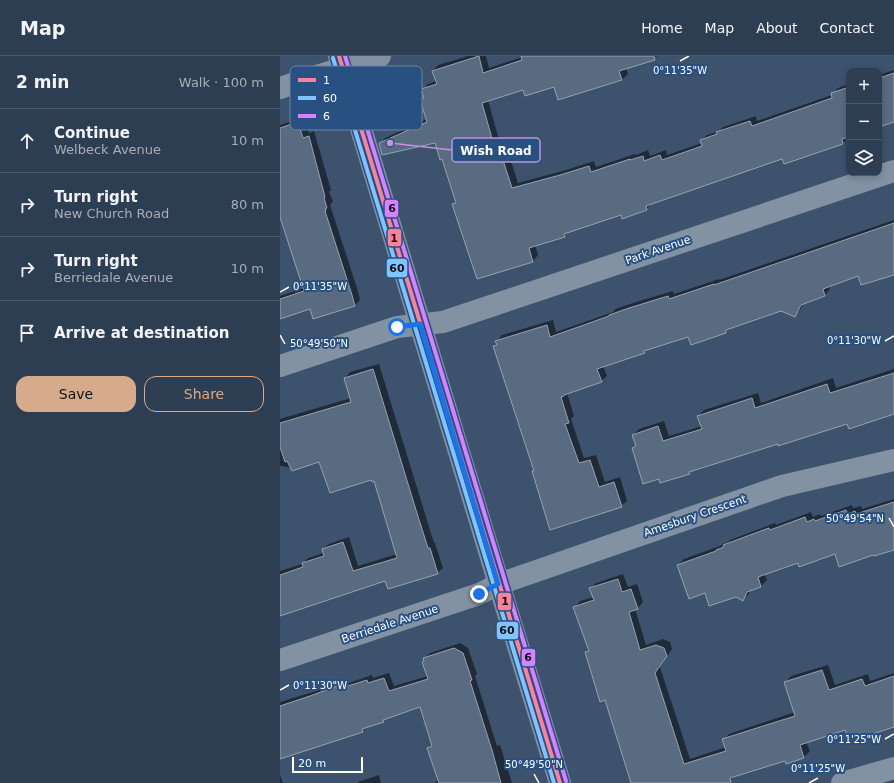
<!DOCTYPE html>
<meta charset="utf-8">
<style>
body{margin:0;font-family:"DejaVu Sans",sans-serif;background:#39495c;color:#f1f3f6}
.controls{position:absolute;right:12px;top:12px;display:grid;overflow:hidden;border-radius:8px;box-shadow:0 2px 6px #0003}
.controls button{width:36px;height:36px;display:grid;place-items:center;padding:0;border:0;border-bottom:1px solid #485769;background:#2d3e52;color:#f1f3f6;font:20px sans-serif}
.scale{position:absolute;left:12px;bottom:10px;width:71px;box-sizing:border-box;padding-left:4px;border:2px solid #fff;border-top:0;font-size:11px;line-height:14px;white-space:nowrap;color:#fff;-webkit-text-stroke:3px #285081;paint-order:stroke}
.stop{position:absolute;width:12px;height:12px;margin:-9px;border:3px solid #1a73e8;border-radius:50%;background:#fff}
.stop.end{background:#1a73e8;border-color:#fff;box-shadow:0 1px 4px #0008}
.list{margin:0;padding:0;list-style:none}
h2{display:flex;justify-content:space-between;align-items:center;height:52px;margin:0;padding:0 16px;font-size:17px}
h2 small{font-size:13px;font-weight:400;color:#a7aeb8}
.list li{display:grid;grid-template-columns:26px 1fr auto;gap:12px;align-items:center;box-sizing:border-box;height:64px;padding:0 16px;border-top:1px solid #485769}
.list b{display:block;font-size:15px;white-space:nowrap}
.list p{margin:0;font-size:13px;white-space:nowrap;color:#a7aeb8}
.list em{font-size:13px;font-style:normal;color:#a7aeb8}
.actions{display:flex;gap:8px;padding:12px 16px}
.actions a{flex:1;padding:9px 0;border:1px solid #d6ab8b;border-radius:12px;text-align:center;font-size:14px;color:#d6ab8b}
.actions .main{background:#d6ab8b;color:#111}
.icon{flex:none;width:22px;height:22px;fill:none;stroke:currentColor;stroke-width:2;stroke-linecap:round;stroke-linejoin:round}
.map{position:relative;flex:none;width:614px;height:727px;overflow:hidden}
header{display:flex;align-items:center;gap:24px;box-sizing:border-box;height:56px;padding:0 20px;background:#2d3e52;border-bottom:1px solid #485769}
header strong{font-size:19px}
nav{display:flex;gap:22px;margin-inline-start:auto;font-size:14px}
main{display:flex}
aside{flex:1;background:#2d3e52}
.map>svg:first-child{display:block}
</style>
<header>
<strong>Map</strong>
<nav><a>Home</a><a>Map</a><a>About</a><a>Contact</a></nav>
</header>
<main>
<aside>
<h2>2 min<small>Walk · 100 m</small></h2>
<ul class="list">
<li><svg class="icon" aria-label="ahead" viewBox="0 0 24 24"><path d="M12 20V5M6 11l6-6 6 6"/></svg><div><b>Continue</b><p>Welbeck Avenue</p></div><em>10 m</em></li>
<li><svg class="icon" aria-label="right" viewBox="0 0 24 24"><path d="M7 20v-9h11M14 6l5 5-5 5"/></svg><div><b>Turn right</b><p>New Church Road</p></div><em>80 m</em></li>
<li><svg class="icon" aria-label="right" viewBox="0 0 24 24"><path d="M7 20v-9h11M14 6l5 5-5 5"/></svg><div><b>Turn right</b><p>Berriedale Avenue</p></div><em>10 m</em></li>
<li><svg class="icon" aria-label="arrive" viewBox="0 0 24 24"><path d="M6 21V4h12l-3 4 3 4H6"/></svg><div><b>Arrive at destination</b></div></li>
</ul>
<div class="actions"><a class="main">Save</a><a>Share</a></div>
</aside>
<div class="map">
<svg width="614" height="727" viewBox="0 0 614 727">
<rect width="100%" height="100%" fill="#3c526d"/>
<path fill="#0007" d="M 188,0 L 206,0 L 209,12 L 242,1 L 242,0 L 378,0 L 346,12 L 348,18 L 342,24 L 279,43 L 275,30 L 244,33 L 208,44 L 222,95 L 227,93 L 238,127 L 286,114 L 314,105 L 316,111 L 355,98 L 356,99 L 368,94 L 370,100 L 386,94 L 387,99 L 422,87 L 421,84 L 427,79 L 439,75 L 443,71 L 476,60 L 477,65 L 552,39 L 552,38 L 558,32 L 569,28 L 569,80 L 568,80 L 569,81 L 563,87 L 516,103 L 503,102 L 373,147 L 366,153 L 342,158 L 289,175 L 284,180 L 255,189 L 258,199 L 253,205 L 198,222 L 174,148 L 176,146 L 162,102 L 156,86 L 100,88 L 105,82 L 147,63 L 141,44 L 144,41 L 142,34 L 148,28 L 156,25 L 153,15 L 158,9 Z
M 614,14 L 614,65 L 599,70 L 599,19 Z
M 24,61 L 29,77 L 34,75 L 51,134 L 49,136 L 53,145 L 50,149 L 77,232 L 80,244 L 74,250 L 31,251 L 0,262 L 0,240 L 24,232 L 0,159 L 0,69 Z
M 614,164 L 614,218 L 579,219 L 549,229 L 550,233 L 545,239 L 524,247 L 520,254 L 515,260 L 502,254 L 450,272 L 446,276 L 409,280 L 368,293 L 364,297 L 323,310 L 327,320 L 321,325 L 287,337 L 294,360 L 291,363 L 304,402 L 316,399 L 325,426 L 340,421 L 347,445 L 341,450 L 253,416 L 255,414 L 214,290 L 217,287 L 217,285 L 222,279 L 273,264 L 276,276 L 333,256 L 335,253 L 356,246 L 393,235 L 394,238 L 439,223 L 439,224 Z
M 99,308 L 142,448 L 154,487 L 155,487 L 163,512 L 157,517 L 106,524 L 0,558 L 0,515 L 22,508 L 28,502 L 44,497 L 43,493 L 49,488 L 69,481 L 78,510 L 117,498 L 95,424 L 40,404 L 15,413 L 2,410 L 0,410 L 0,363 L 71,342 L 65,322 L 70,316 Z
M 614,313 L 614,357 L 568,367 L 498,387 L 412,414 L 410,417 L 381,426 L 380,421 L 353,392 L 356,388 L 353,379 L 359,373 L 384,365 L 389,380 L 422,370 L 418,360 L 424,354 L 478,337 L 481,347 L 553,322 L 556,332 Z
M 614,443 L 614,493 L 594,498 L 556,497 L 518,505 L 484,518 L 487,524 L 481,530 L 470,534 L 469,538 L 463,543 L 456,539 L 426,536 L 398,509 L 404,503 L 440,490 L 443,488 L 448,486 L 450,484 L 495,467 L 496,469 L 531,456 L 533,461 L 540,458 L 541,460 L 572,449 L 573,452 L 581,450 L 582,453 Z
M 343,518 L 348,531 L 357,528 L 363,546 L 358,552 L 355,553 L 366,589 L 383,583 L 390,586 L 392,593 L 380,611 L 410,703 L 446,691 L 443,684 L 449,678 L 515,656 L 506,626 L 511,620 L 548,609 L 555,629 L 588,618 L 590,625 L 614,617 L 614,670 L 574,678 L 566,672 L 526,686 L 530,695 L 524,701 L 507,706 L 506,704 L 455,720 L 450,724 L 442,727 L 352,727 L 326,643 L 306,596 L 309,593 L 295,551 L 300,545 L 314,541 L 311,532 L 316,527 Z
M 180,587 L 188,592 L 197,618 L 195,620 L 217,690 L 220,689 L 232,727 L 155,727 L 159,723 L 148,692 L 153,687 L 141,650 L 106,662 L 103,665 L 87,670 L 82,675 L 0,702 L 0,646 L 36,635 L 62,625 L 63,629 L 92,619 L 93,622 L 109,617 L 114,630 L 148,620 L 144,602 L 150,597 Z
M 0,719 L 3,727 L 0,727 Z
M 99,719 L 101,727 L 78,727 L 78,726 Z"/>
<path fill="#596b80" stroke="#96a2b2" d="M 199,0 L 203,17 L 242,4 L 241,0 L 374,0 L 375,4 L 339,15 L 342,24 L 278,44 L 274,31 L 245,40 L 243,34 L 202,47 L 217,100 L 221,98 L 232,132 L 280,119 L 309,110 L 311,116 L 350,103 L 350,104 L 363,100 L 364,105 L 380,99 L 382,104 L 422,90 L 420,84 L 437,78 L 436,76 L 470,65 L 472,70 L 552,42 L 551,37 L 569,31 L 569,81 L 562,83 L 563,88 L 516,104 L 504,108 L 502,103 L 366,150 L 367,154 L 342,163 L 341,159 L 284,178 L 285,181 L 249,192 L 253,206 L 197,223 L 172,148 L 176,147 L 162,103 L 160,104 L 155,87 L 102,99 L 99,87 L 147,66 L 140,44 L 144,42 L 141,33 L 157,28 L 152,15 Z
M 614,17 L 614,66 L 599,71 L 599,22 Z
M 18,66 L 23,82 L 29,80 L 45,141 L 44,142 L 47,152 L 45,153 L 46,155 L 45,155 L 72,239 L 75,250 L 33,263 L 30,253 L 0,263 L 0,243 L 24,235 L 0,161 L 0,72 Z
M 614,167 L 614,219 L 581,229 L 578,220 L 543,233 L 545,240 L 521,249 L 515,261 L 501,255 L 446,274 L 446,277 L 411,289 L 408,281 L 364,295 L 365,297 L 317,313 L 322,326 L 284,339 L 284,340 L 281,341 L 289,367 L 285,368 L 299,407 L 310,404 L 319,431 L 334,426 L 342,451 L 270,474 L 252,415 L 254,415 L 213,290 L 217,289 L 215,285 L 267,269 L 270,281 L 329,260 L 329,259 L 349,252 L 388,240 L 389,243 L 434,228 L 434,229 Z
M 93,313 L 136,454 L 148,492 L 150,492 L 158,518 L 108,533 L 105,525 L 0,560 L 0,519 L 23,511 L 22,507 L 44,500 L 42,493 L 63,486 L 73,515 L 117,502 L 94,425 L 92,426 L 91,424 L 50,437 L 39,406 L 12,415 L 7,405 L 5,406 L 0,391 L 0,367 L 71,346 L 64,322 Z
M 614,317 L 614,358 L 569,373 L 567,368 L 498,390 L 498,388 L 409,416 L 410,418 L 380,427 L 379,423 L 363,428 L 352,392 L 356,390 L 352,379 L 378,370 L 383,385 L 422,373 L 417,360 L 472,342 L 475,352 L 547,328 L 550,337 Z
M 614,446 L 614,494 L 594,500 L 593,499 L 559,511 L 555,498 L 519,511 L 518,507 L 478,521 L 481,531 L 467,536 L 463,545 L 456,541 L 429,550 L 425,537 L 409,543 L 397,509 L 436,495 L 436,494 L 444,491 L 443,489 L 489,472 L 490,474 L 525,461 L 527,466 L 534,463 L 535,465 L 566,454 L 568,458 L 575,455 L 576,458 Z
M 338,523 L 342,536 L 351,533 L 358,553 L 349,556 L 360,594 L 376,589 L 384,592 L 387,600 L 375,617 L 404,708 L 446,695 L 442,683 L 515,660 L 504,626 L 542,614 L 549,634 L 582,623 L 585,630 L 614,620 L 614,671 L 574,684 L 573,679 L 568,681 L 565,674 L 520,689 L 524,702 L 506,708 L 505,705 L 450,722 L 451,727 L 351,727 L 325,644 L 320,646 L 305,596 L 309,595 L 293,551 L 314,544 L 309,532 Z
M 174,592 L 183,597 L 192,624 L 190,625 L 212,694 L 221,727 L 159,727 L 147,692 L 152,690 L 140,651 L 103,664 L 104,666 L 82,673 L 83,676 L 0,703 L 0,650 L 30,640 L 57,630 L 58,633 L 87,624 L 88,627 L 104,622 L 109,635 L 148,623 L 142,606 L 144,605 L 143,602 Z"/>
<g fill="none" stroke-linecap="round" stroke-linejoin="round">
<path stroke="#8292a3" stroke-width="22" d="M 0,32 C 33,21 66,11 100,0
M 0,310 L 117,271 L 163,266 L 614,115
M 0,604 L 199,538 L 219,528 L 502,430 L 614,404
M 562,727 L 614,712"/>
<path stroke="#818fa1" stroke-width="22" d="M 59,0 L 219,528 L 280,727"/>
<g stroke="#285081" stroke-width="7">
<path id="bus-1" d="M 59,0 L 280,727"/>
</g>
<g stroke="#285081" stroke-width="7">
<path id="bus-2" d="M 53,2 L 274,727"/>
</g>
<g stroke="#285081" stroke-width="7">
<path id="bus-3" d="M 65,0 L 286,725"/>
</g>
<use href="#bus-1" stroke="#ff8098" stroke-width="4"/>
<use href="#bus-2" stroke="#80c4ff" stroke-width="4"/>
<use href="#bus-3" stroke="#d880ff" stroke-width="4"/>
</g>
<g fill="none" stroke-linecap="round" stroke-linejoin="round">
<path stroke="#1a73e8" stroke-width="5" d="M 117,271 L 140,268 L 218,528 L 199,538"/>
</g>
<path fill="none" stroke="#fff" stroke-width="1.5" d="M 400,5 L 409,0M 0,236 L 9,231M 0,279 L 5,288M 605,285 L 614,280M 609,462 L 614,471M 0,634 L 9,629M 605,683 L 614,678M 254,718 L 259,727M 529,727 L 538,722"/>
<g text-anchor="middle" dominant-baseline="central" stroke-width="4" stroke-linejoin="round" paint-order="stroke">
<g font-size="11" fill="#fff" stroke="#285081">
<text transform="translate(378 194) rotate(-19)">Park Avenue</text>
<text transform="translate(415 460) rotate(-19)">Amesbury Crescent</text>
<text transform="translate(110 568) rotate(-18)">Berriedale Avenue</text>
</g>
</g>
<rect x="10" y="10" width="132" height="64" rx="6" fill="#285081" stroke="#6884a7" stroke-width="1"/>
<rect x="18" y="22" width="18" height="4" fill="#ff8098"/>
<rect x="18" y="40" width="18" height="4" fill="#80c4ff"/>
<rect x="18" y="58" width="18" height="4" fill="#d880ff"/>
<g font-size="11" fill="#fff">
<text x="43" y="28">1</text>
<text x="43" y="46">60</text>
<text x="43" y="64">6</text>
</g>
<g font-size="10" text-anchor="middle" fill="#fff" stroke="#285081" stroke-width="4" stroke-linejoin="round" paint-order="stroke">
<text x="400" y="18">0°11'35"W</text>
<text x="40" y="234">0°11'35"W</text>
<text x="574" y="288">0°11'30"W</text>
<text x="39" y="291">50°49'50"N</text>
<text x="575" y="466">50°49'54"N</text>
<text x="40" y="633">0°11'30"W</text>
<text x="574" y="687">0°11'25"W</text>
<text x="254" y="712">50°49'50"N</text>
<text x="538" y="716">0°11'25"W</text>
</g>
<path fill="none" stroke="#bd96df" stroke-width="1.5" d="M110 87L172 94"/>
<circle fill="#bd96df" stroke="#285081" stroke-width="1.5" cx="110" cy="87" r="4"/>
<rect fill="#285081" stroke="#bd96df" stroke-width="1.5" x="172" y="82" width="88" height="24" rx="4"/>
<g font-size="12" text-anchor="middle" font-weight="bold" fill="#fff">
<text x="216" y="99">Wish Road</text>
</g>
<g stroke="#285081" stroke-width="1.5">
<rect x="104" y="143" width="15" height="19" rx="4" fill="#d880ff"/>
<rect x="107" y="172" width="15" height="19" rx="4" fill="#ff8098"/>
<rect x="106" y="202" width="22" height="20" rx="4" fill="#80c4ff"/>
<rect x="217" y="536" width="15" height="19" rx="4" fill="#ff8098"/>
<rect x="216" y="565" width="23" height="19" rx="4" fill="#80c4ff"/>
<rect x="241" y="592" width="15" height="19" rx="4" fill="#d880ff"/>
</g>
<g font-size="11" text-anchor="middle" font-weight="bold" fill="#111">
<text x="112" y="156">6</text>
<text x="114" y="186">1</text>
<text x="117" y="216">60</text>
<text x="225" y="549">1</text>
<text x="227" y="578">60</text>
<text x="248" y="605">6</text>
</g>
</svg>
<div class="controls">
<button>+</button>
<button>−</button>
<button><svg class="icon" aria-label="layers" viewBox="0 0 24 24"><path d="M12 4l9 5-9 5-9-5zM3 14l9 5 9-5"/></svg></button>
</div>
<div class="scale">20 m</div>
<div class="stop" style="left:117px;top:271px"></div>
<div class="stop end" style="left:199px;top:538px"></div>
</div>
</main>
